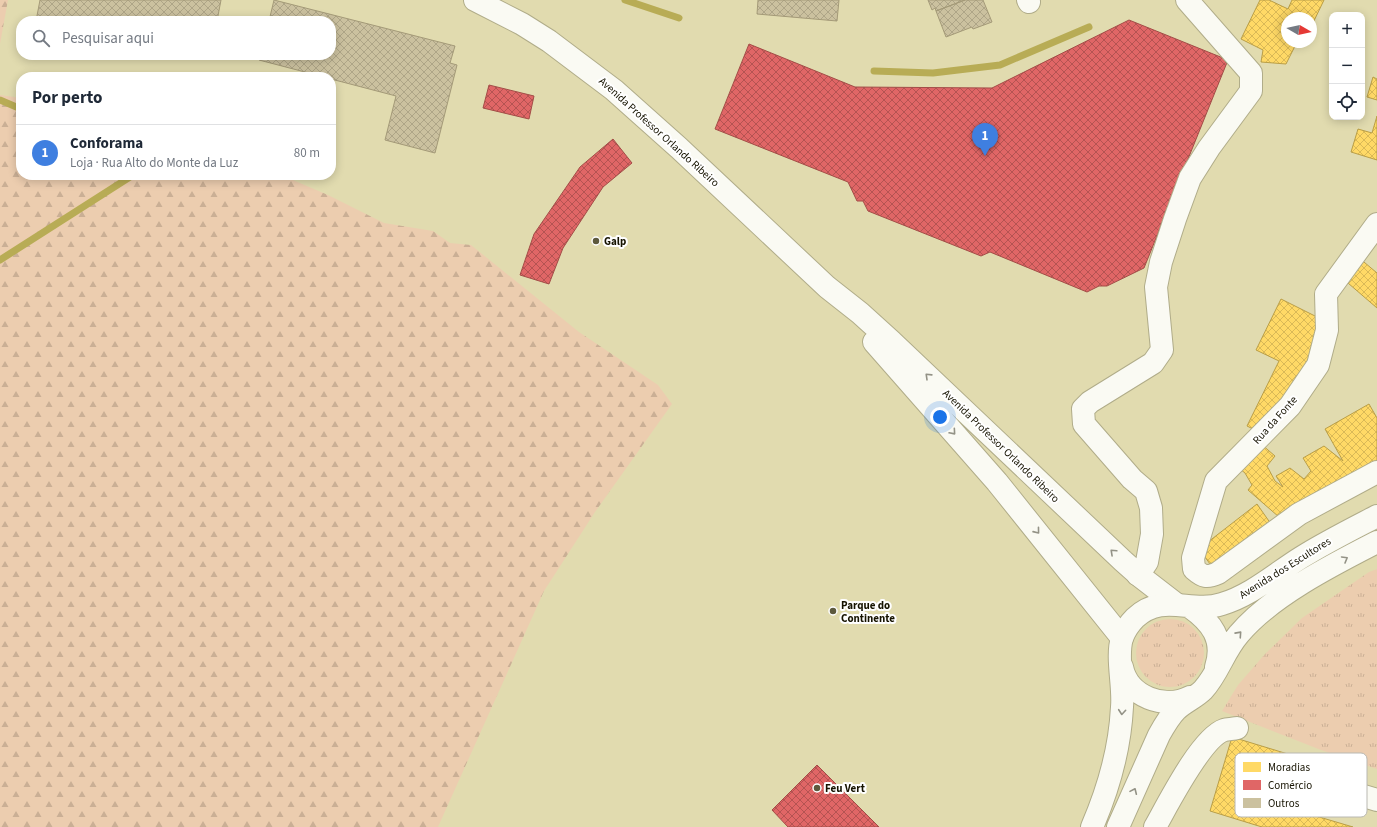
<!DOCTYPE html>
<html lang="pt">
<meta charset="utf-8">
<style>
body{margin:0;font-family:"Source Sans 3",sans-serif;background:#f6f6f7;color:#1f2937}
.controls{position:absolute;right:12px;top:12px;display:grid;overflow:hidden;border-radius:8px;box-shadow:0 2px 10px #0003}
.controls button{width:36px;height:36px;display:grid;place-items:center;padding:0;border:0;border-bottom:1px solid #e0e1e3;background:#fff;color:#1f2937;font:20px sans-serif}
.compass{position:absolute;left:1281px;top:12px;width:36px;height:36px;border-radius:50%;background:#fff;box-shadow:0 2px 10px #0003;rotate:99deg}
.you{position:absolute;left:940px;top:417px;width:14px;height:14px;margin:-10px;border:3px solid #fff;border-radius:50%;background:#1a73e8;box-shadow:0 0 0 6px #1a73e833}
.badge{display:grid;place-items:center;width:26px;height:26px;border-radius:50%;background:#5d593d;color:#fff;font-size:13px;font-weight:700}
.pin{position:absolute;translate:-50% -33px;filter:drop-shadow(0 1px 2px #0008)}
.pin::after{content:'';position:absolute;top:21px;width:14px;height:12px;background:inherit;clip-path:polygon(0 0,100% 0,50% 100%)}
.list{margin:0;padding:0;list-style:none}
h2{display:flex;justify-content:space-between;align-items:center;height:52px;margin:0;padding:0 16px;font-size:17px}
h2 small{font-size:13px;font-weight:400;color:#747a83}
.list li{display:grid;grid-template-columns:26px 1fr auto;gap:12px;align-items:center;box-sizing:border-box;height:56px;padding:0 16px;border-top:1px solid #e0e1e3}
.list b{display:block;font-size:15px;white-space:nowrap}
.list p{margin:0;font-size:13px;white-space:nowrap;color:#747a83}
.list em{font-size:13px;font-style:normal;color:#747a83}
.icon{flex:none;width:22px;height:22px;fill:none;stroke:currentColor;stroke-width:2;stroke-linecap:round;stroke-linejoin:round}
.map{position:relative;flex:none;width:1377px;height:827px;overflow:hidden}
.search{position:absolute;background:#fff;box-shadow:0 2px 10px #0003;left:16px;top:16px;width:320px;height:44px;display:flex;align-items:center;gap:10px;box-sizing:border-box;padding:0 14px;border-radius:16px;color:#747a83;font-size:15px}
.panel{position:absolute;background:#fff;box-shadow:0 2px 10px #0003;left:16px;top:72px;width:320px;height:108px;border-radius:16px}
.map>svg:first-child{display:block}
</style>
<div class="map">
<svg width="1377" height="827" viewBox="0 0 1377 827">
<defs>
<pattern id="grass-tufts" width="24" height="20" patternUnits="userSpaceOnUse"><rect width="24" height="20" fill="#eccdaf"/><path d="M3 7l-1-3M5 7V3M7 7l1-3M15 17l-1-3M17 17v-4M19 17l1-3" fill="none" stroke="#caaf95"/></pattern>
<pattern id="forest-firs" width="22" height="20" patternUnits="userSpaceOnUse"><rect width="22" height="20" fill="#eccdaf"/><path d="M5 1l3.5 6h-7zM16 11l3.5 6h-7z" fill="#caaf95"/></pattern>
<pattern id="homes-cross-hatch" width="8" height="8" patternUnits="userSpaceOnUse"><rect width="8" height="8" fill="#ffd966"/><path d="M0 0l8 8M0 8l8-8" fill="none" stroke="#dab957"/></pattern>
<pattern id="shops-cross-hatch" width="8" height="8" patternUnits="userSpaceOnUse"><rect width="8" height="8" fill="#e06666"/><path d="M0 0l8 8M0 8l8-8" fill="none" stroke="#b55352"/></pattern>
<pattern id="building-cross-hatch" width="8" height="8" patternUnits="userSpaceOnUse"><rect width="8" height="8" fill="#cbc19f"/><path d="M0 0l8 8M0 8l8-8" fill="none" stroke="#aea587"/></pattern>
</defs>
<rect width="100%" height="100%" fill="#e1dbaf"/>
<path fill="url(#grass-tufts)" d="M 1377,569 L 1377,769 L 1321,750 L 1222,711 L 1238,685 L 1265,654 L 1302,618 L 1369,572 Z
M1136 653a34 34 0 1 1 68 0a34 34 0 1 1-68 0Z"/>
<path fill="url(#forest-firs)" d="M 0,0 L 8,0 L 0,44 Z
M 0,95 L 21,98 L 21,175 L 281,175 L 328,195 L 384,223 L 433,231 L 450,243 L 471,245 L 579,332 L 658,385 L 672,404 L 595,512 L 544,591 L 438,827 L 0,827 Z"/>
<path fill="url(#homes-cross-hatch)" stroke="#b99e47" d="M 1260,0 L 1269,0 L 1288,9 L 1292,0 L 1324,0 L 1311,27 L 1311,18 L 1287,18 L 1287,42 L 1297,42 L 1286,64 L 1261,62 L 1263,50 L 1241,39 Z
M 1373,77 L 1377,79 L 1377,100 L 1367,97 Z
M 1377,116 L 1377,160 L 1351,152 L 1358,129 L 1372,133 Z
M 1358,257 L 1377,273 L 1377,308 L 1341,277 Z
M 1281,299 L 1327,322 L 1271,438 L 1247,426 L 1279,361 L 1256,350 Z
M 1369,404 L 1377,418 L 1377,462 L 1279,517 L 1248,490 L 1252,485 L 1245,473 L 1240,469 L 1261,444 L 1275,456 L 1267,466 L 1275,481 L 1283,487 L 1276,476 L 1290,468 L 1304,479 L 1311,471 L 1303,458 L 1324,446 L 1343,461 L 1325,429 Z
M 1257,504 L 1271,524 L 1213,568 L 1199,549 Z
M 1232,737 L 1314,762 L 1299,811 L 1353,827 L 1262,827 L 1210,811 Z"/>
<path fill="url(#shops-cross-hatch)" stroke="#a34d47" d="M 1129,20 L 1228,60 L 1144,268 L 1107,286 L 1099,286 L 1087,292 L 990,252 L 981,256 L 868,211 L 863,201 L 857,201 L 848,182 L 715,129 L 749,44 L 855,87 L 992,88 Z
M 489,85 L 534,96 L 529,119 L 483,108 Z
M 613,139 L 632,163 L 603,187 L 563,248 L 549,284 L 520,275 L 534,234 L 580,167 Z
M 817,765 L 879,827 L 788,827 L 772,810 Z"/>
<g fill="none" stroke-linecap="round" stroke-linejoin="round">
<path stroke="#b8ac55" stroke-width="7" d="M 625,0 L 679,18
M 874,71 L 933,73 L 1000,65 L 1089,27
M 0,100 L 21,109
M 0,260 L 133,175"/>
</g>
<path fill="url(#building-cross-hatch)" stroke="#a49a78" d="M 40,0 L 221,0 L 217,21 L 36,21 Z
M 274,0 L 455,46 L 450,63 L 457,65 L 435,153 L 385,140 L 396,96 L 331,79 L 331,77 L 324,77 L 259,60 L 260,55 L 331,55 L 331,21 L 269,21 Z
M 758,0 L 839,0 L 837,21 L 757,14 Z
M 928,0 L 965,0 L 936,11 L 935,8 L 932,10 Z
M 965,0 L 983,0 L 992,22 L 973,29 L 972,27 L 946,37 L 936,11 Z"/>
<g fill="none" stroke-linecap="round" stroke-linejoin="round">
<g stroke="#b0ac89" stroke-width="24">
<path id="street" d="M 1028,0 L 1029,2
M 1377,224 L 1326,294 L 1327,330 L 1318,365 L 1290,406 L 1216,481 L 1193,558 L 1194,569 C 1203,577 1207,578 1218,573 L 1299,514 L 1377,472
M 1138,575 L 1147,562 L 1152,534 L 1151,508 L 1146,491 L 1132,479 L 1084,424 L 1083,409 L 1090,402 L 1153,363 L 1162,350 L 1156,287 L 1161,262 L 1175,219 L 1190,178 L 1209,148 L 1251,91 L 1251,73 L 1187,0
M 1320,783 L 1377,800
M 1155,827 C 1168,804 1201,738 1224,730 C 1228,729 1233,729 1237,728"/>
</g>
<g stroke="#b0ac89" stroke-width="24">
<path id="secondary" d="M 475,0 L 522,24 L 549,41 L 614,90 L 679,148 L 827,287 L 860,313 L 892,342 L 1123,561 L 1141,577 L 1176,604
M 874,342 L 997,482 L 1122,638"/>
</g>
<g stroke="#b0ac89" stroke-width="24">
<path id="primary" d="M 1190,607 C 1211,622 1225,639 1216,667
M 1122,667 C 1128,697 1165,710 1190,697
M 1092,827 C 1108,790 1120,748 1122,707 C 1124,686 1116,657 1122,638 C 1125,630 1130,623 1135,618 C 1163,592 1190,614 1222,604 C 1252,595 1276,573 1302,557 C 1326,542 1352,529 1377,516
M 1118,827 L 1159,735 C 1164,726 1169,717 1176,710 C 1184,702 1195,698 1203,690 C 1218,674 1224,651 1239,634 C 1271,596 1332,565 1377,542"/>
</g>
<use href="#street" stroke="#fafaf3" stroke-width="22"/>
<use href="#secondary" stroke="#fafaf3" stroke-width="22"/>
<use href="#primary" stroke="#fafaf3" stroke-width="22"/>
</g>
<defs><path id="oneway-chevron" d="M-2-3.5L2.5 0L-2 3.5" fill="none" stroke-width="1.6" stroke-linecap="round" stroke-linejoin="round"/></defs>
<g stroke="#939286">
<use href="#oneway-chevron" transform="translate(928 376) rotate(-136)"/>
<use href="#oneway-chevron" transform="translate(953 432) rotate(49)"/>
<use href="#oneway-chevron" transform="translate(1037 531) rotate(51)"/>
<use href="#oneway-chevron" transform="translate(1113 552) rotate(-137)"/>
<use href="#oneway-chevron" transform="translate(1345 559) rotate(-30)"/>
<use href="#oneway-chevron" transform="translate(1239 634) rotate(-48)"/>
<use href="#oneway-chevron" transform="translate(1122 712) rotate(95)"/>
<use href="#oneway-chevron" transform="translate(1134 791) rotate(-66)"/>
</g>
<g fill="#5d593d" stroke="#fff" stroke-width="1.5">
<circle cx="596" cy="241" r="4"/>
<circle cx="833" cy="611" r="4"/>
<circle cx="817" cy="788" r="4"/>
</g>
<g text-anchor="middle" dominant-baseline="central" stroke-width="4" stroke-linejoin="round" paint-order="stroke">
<g font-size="11" fill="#161300" stroke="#fff">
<text transform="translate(659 132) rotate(42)">Avenida Professor Orlando Ribeiro</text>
<text transform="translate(1275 420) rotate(-48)">Rua da Fonte</text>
<text transform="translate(1001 446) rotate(44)">Avenida Professor Orlando Ribeiro</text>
<text transform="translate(1285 568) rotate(-32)">Avenida dos Escultores</text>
</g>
<g font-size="11" font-weight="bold" fill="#161300" stroke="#fff" text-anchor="start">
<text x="604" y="241">Galp</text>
<text x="841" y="605">Parque do<tspan x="841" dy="13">Continente</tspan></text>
<text x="825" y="788">Feu Vert</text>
</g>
</g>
<rect x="1235" y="753" width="132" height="64" rx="6" fill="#fff" stroke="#b9b8b2" stroke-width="1"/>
<rect x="1243" y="762" width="18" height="10" fill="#ffd966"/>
<rect x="1243" y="780" width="18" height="10" fill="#e06666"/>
<rect x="1243" y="798" width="18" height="10" fill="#cbc19f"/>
<g font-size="11" fill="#161300">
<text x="1268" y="771">Moradias</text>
<text x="1268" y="789">Comércio</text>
<text x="1268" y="807">Outros</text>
</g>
</svg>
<div class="controls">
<button>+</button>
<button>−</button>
<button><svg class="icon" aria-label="locate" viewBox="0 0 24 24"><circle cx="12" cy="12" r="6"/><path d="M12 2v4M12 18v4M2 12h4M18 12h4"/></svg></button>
</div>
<svg class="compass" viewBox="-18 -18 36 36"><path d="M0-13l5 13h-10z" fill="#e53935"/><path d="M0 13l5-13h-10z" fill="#747a83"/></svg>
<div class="you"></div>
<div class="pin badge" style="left:985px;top:156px;background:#3f7fe0">1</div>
<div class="search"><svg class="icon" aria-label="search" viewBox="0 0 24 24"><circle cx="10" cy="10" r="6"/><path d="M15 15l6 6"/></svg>Pesquisar aqui</div>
<section class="panel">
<h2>Por perto<small></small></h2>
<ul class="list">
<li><span class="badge" style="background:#3f7fe0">1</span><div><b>Conforama</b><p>Loja · Rua Alto do Monte da Luz</p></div><em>80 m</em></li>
</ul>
</section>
</div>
